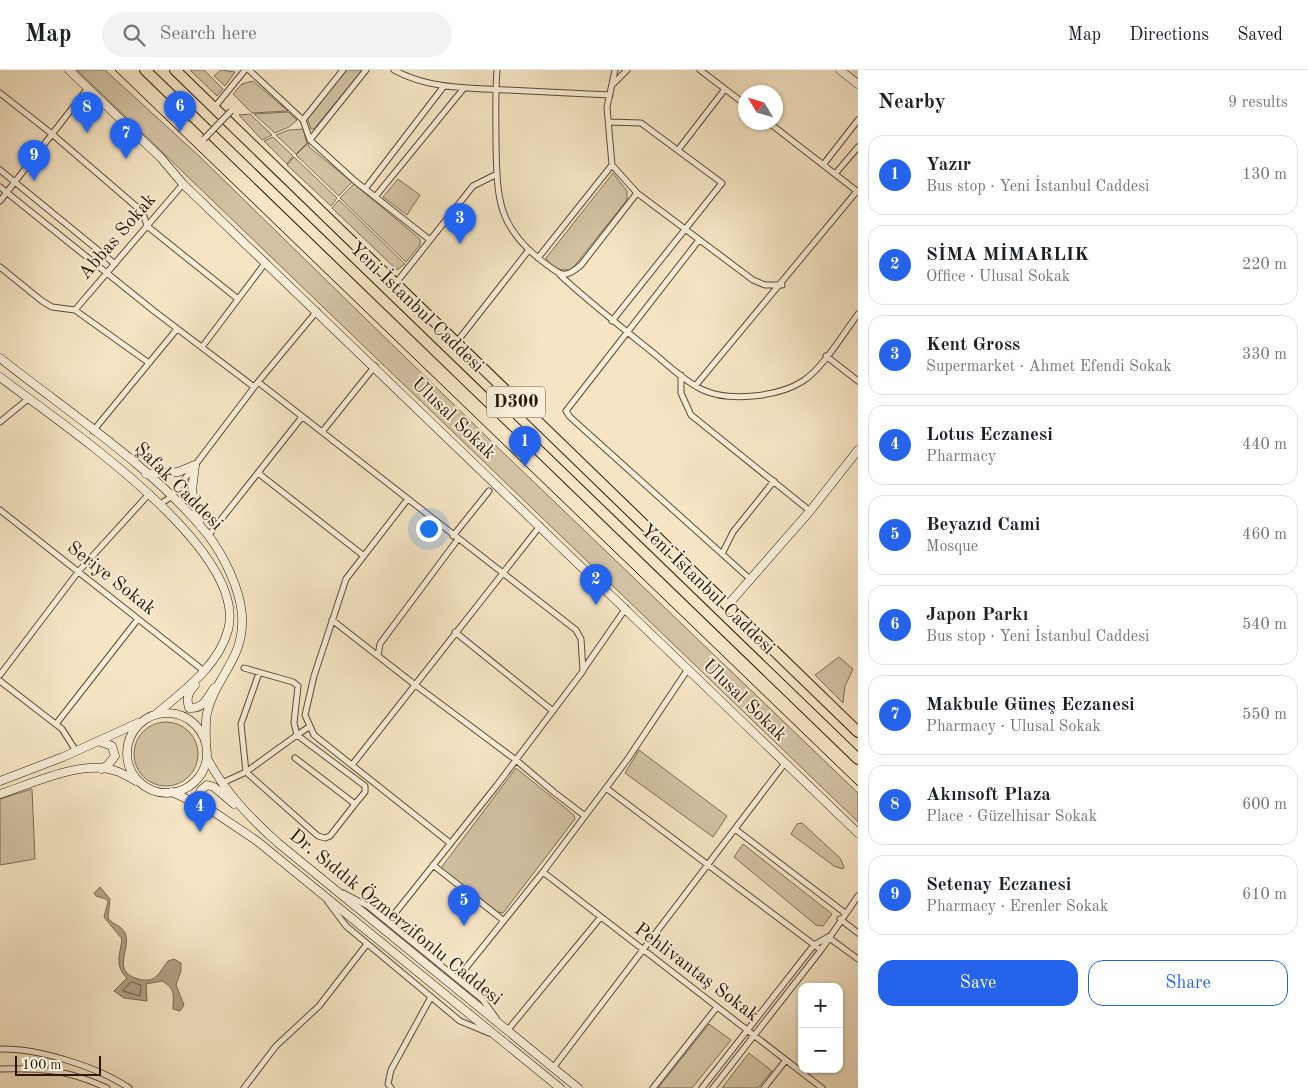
<!DOCTYPE html>
<meta charset="utf-8">
<style>
body{margin:0;font-family:"Old Standard TT",serif;background:#f2f2f2;color:#202124}
.controls{position:absolute;right:15px;bottom:15px;display:grid;overflow:hidden;border-radius:10px;box-shadow:0 1px 4px #0004}
.controls button{width:45px;height:45px;display:grid;place-items:center;padding:0;border:0;border-bottom:1px solid #e0e0e0;background:#fff;color:#202124;font:25px sans-serif}
.compass{position:absolute;left:738px;top:15px;width:45px;height:45px;border-radius:50%;background:#fff;box-shadow:0 1px 4px #0004;rotate:308deg}
.scale{position:absolute;left:15px;bottom:12px;width:86px;box-sizing:border-box;padding-left:5px;border:2px solid #2a1604;border-top:0;font-size:14px;line-height:18px;white-space:nowrap;color:#2a1604;-webkit-text-stroke:4px #f8eed9;paint-order:stroke}
.you{position:absolute;left:428px;top:458px;width:18px;height:18px;margin:-12px;border:4px solid #fff;border-radius:50%;background:#1a73e8;box-shadow:0 0 0 8px #1a73e833}
.badge{display:grid;place-items:center;width:32px;height:32px;border-radius:50%;background:#2563eb;color:#fff;font-size:16px;font-weight:700}
.pin{position:absolute;translate:-50% -41px;filter:drop-shadow(0 1px 2px #0008)}
.pin::after{content:'';position:absolute;top:26px;width:18px;height:15px;background:inherit;clip-path:polygon(0 0,100% 0,50% 100%)}
.list{margin:0;padding:0;list-style:none}
h2{display:flex;justify-content:space-between;align-items:center;height:65px;margin:0;padding:0 20px;font-size:21px}
h2 small{font-size:16px;font-weight:400;color:#757577}
.list li{display:grid;grid-template-columns:32px 1fr auto;gap:15px;align-items:center;box-sizing:border-box;height:80px;margin:0 10px 10px;padding:0 10px;border:1px solid #e0e0e0;border-radius:15px}
.list b{display:block;font-size:19px;white-space:nowrap}
.list p{margin:0;font-size:16px;white-space:nowrap;color:#757577}
.list em{font-size:16px;font-style:normal;color:#757577}
.actions{display:flex;gap:10px;padding:15px 20px}
.actions a{flex:1;padding:11px 0;border:1px solid #2563eb;border-radius:15px;text-align:center;font-size:18px;color:#2563eb}
.actions .main{background:#2563eb;color:#fff}
.icon{flex:none;width:28px;height:28px;fill:none;stroke:currentColor;stroke-width:2;stroke-linecap:round;stroke-linejoin:round}
.map{position:relative;flex:none;width:858px;height:1018px;overflow:hidden}
header{display:flex;align-items:center;gap:30px;box-sizing:border-box;height:70px;padding:0 25px;background:#fff;border-bottom:1px solid #e0e0e0}
header strong{font-size:24px}
nav{display:flex;gap:28px;margin-inline-start:auto;font-size:18px}
.search{width:350px;height:45px;background:#f2f2f2;display:flex;align-items:center;gap:12px;box-sizing:border-box;padding:0 18px;border-radius:28px;color:#757577;font-size:19px}
main{display:flex}
aside{flex:1;background:#fff}
.map>svg:first-child{display:block}
</style>
<header>
<strong>Map</strong>
<div class="search"><svg class="icon" aria-label="search" viewBox="0 0 24 24"><circle cx="10" cy="10" r="6"/><path d="M15 15l6 6"/></svg>Search here</div>
<nav><a>Map</a><a>Directions</a><a>Saved</a></nav>
</header>
<main>
<div class="map">
<svg width="858" height="1018" viewBox="0 0 858 1018">
<rect width="100%" height="100%" fill="#f5e5c4"/>
<filter id="stains"><feTurbulence type="fractalNoise" baseFrequency=".004" numOctaves="4"/><feColorMatrix values="0 0 0 0 .2 0 0 0 0 .09 0 0 0 0 .02 0 0 0 .5 -.17"/></filter>
<radialGradient id="worn" r=".72"><stop offset=".6" stop-color="#630" stop-opacity="0"/><stop offset="1" stop-color="#630" stop-opacity=".3"/></radialGradient>
<path fill="#d2c2a3" stroke="#7e6c54" d="M 77,0 L 105,0 L 199,86 L 488,368 L 858,723 L 858,752 Z
M 190,0 L 204,0 L 223,19 L 217,26 Z
M 221,0 L 235,2 L 225,16 L 214,6 Z
M 345,0 L 362,0 L 314,59 L 311,59 L 307,48 Z
M 253,11 L 288,41 L 252,43 L 233,24 L 242,14 Z
M 288,42 L 297,50 L 289,57 L 275,63 L 254,44 Z
M 250,44 L 272,65 L 262,70 L 239,45 Z
M 303,59 L 307,73 L 296,84 L 276,65 L 289,60 Z
M 273,67 L 293,86 L 287,94 L 264,71 Z
M 308,73 L 309,77 L 352,112 L 339,126 L 296,85 Z
M 294,87 L 337,128 L 331,136 L 287,95 Z
M 613,103 L 627,121 L 627,130 L 572,199 C 561,202 551,198 546,188 Z
M 398,109 L 420,125 L 407,145 L 383,127 Z
M 354,114 L 420,169 L 420,175 L 406,192 L 340,128 Z
M 339,130 L 405,194 L 397,200 L 332,138 Z
M 839,587 L 853,599 L 845,616 L 843,633 L 815,605 Z
M134 684a32 32 0 1 1 64 0a32 32 0 1 1-64 0Z
M 639,680 L 727,746 L 713,767 L 625,703 Z
M 516,698 L 574,745 L 575,749 L 503,843 L 497,842 L 441,798 Z
M 32,719 L 35,789 L 0,795 L 0,729 Z
M 802,753 L 840,788 L 844,797 L 843,799 L 834,796 L 791,764 L 797,754 Z
M 743,774 L 832,844 L 823,856 L 816,855 L 734,787 Z
M 709,954 L 731,970 L 692,1018 L 658,1018 Z
M 749,983 L 772,1001 L 758,1018 L 722,1018 Z"/>
<path fill="#b09f83" stroke="#7a6850" d="M 100,817 L 110,829 L 108,848 C 113,855 121,855 125,863 C 132,879 110,901 138,909 C 157,914 159,902 168,891 L 174,889 L 181,893 L 181,901 L 176,915 L 184,935 L 180,941 L 173,939 C 173,925 176,919 162,911 L 146,914 L 147,931 L 124,928 L 114,921 L 127,908 C 114,895 120,885 122,869 L 104,847 L 108,832 L 106,829 L 96,826 L 94,823 Z"/>
<g fill="none" stroke-linecap="round" stroke-linejoin="round">
<path stroke="#6d5a44" stroke-width="1" d="M 131,912 L 141,915 L 140,926 L 123,921 Z"/>
<g stroke="#5d4a34" stroke-width="7">
<path id="street" d="M 249,0 L 303,50 L 310,70 L 355,111 L 430,170
M 394,0 C 428,19 469,18 506,20 C 541,22 575,23 610,25
M 497,0 C 495,24 496,49 496,73 C 497,129 497,158 546,194 C 562,206 565,209 581,195 L 637,123 L 612,95 L 607,37 L 615,0
M 700,0 L 746,35
M 613,14 L 627,0
M 0,23 L 52,64 L 138,138 L 143,143 L 147,156 L 238,229
M 214,38 L 245,0
M 303,50 L 343,0
M 609,52 L 641,53 L 722,113 L 612,251
M 768,52 L 858,122
M 310,70 L 366,0
M 678,80 L 725,19
M 823,95 L 858,50
M 0,100 L 115,194
M 835,104 L 858,77
M 0,117 L 154,241 L 254,317
M 365,119 L 444,16
M 637,123 L 753,210 L 765,215 L 782,215
M 375,127 L 464,18
M 0,131 L 88,18
M 699,170 L 566,341 L 570,347 L 750,509
M 538,188 L 612,95
M 0,197 L 42,231 L 52,237 L 75,240 L 149,293
M 560,205 C 589,232 620,256 651,281 C 667,294 684,311 703,320 C 729,332 778,327 803,311 C 823,298 843,264 858,244
M 396,213 L 473,116 L 497,104
M 75,240 L 183,114
M 456,273 L 528,181
M 202,277 L 266,192
M 826,286 L 858,311
M 681,305 L 681,323 L 691,345 L 810,441
M 258,312 L 576,560 L 581,569 L 583,601 L 497,715 L 388,852
M 696,315 L 857,121
M 0,352 L 28,329
M 93,361 L 177,259
M 322,362 L 375,296
M 258,403 L 364,486
M 407,430 L 346,509 L 314,606 L 305,645 L 314,665 L 450,773
M 160,434 L 171,427 L 258,312 L 317,241
M 0,440 L 204,601
M 208,466 L 302,347
M 453,466 L 489,421
M 722,484 L 733,462 L 774,411
M 332,550 L 414,614 L 516,690 L 555,723 L 585,746
M 455,562 L 553,641
M 378,586 L 380,574 L 385,567 L 458,469
M 244,598 L 293,612 L 298,616 L 294,653 L 297,665 L 309,657
M 688,599 L 627,690 L 543,802 L 822,1018
M 583,600 L 626,538
M 259,603 L 241,654 L 246,702 L 318,766 L 325,768 L 330,766 L 355,734 L 295,688
M 0,605 L 78,502 L 149,424
M 0,611 L 62,659 L 76,681
M 56,654 L 138,549
M 352,695 L 540,456
M 222,713 L 246,702 L 297,665 L 365,716 L 365,722 L 355,734
M 606,718 L 821,880
M 735,759 L 845,843
M 433,795 L 503,850
M 343,823 L 368,836 L 482,929 L 496,948
M 328,832 L 346,856 L 460,951 L 489,963
M 840,849 L 858,863
M 828,867 L 858,889
M 457,909 L 543,802
M 507,961 L 600,848
M 0,979 C 38,978 98,997 129,1018
M 553,998 L 785,693
M 0,999 C 43,998 68,1000 107,1018
M 244,1018 L 276,976 L 319,936 L 367,874
M 391,1018 L 388,1014 L 391,1000 L 431,927
M 653,1018 L 717,937
M 702,1018 L 814,875 L 828,867
M 713,1018 L 821,880 L 858,826
M 764,1018 L 786,990"/>
</g>
<g stroke="#2a1604" stroke-width="9">
<path id="secondary" d="M 69,0 L 161,88 L 183,114 L 858,763
M 840,0 L 858,14
M 0,288 C 69,343 152,396 208,465 C 224,486 240,519 242,545 C 245,589 216,605 207,643 C 205,652 206,664 206,674
M 0,307 C 57,351 250,478 228,560 C 218,597 183,621 155,645
M 146,404 L 178,402 L 195,395 L 192,421 L 200,456
M 727,536 L 810,441 L 858,380
M 195,615 C 188,623 186,628 189,638 C 204,639 207,628 214,618
M127 683a40 40 0 1 1 80 0a40 40 0 1 1-80 0Z
M 98,671 L 112,676 L 115,686 L 108,695 L 101,699
M 207,688 C 225,722 250,748 278,773 L 578,1018
M 0,711 L 63,687 L 138,653
M 172,722 L 214,742 L 257,771 L 560,1018
M 0,724 C 32,714 82,689 116,701 C 123,703 130,708 136,711
M 205,735 L 198,727 L 201,720 L 207,715 L 214,717 L 234,734"/>
</g>
<g stroke="#2a1604" stroke-width="12">
<path id="highway" d="M 145,0 L 858,689
M 175,0 L 858,662"/>
</g>
<use href="#street" stroke="#f8eed9" stroke-width="5"/>
<use href="#secondary" stroke="#f8eed9" stroke-width="8"/>
<use href="#highway" stroke="#f5e5c4" stroke-width="10"/>
<path stroke="#2a1604" stroke-width="1" d="M 115,0 L 858,716"/>
<g stroke="#5d4a34" stroke-width="7" stroke-linecap="butt">
<path id="street-bridge" d="M 204,69 L 231,41"/>
</g>
<use href="#street-bridge" stroke="#f8eed9" stroke-width="5"/>
</g>
<g text-anchor="middle" dominant-baseline="central" stroke-width="4" stroke-linejoin="round" paint-order="stroke">
<rect fill="#f8eed9" stroke="#685744" stroke-width="1" x="487" y="316.5" width="58" height="31" rx="4"/>
<g font-size="18" font-weight="bold" fill="#2a1604">
<text x="516" y="332">D300</text>
</g>
<g font-size="19" fill="#2a1604" stroke="#f8eed9">
<text transform="translate(118 167) rotate(-49)">Abbas Sokak</text>
<text transform="translate(416 238) rotate(44)">Yeni İstanbul Caddesi</text>
<text transform="translate(453 349) rotate(44)">Ulusal Sokak</text>
<text transform="translate(178 417) rotate(45)">Şafak Caddesi</text>
<text transform="translate(111 509) rotate(38)">Seriye Sokak</text>
<text transform="translate(707 520) rotate(44)">Yeni İstanbul Caddesi</text>
<text transform="translate(744 631) rotate(44)">Ulusal Sokak</text>
<text transform="translate(395 848) rotate(39)">Dr. Sıddık Özmerzifonlu Caddesi</text>
<text transform="translate(696 903) rotate(37)">Pehlivantaş Sokak</text>
</g>
</g>
<rect width="100%" height="100%" filter="url(#stains)"/>
<rect width="100%" height="100%" fill="url(#worn)"/>
</svg>
<div class="controls">
<button>+</button>
<button>−</button>
</div>
<svg class="compass" viewBox="-18 -18 36 36"><path d="M0-13l5 13h-10z" fill="#e53935"/><path d="M0 13l5-13h-10z" fill="#757577"/></svg>
<div class="scale">100 m</div>
<div class="you"></div>
<div class="pin badge" style="left:525px;top:397px">1</div>
<div class="pin badge" style="left:596px;top:535px">2</div>
<div class="pin badge" style="left:460px;top:174px">3</div>
<div class="pin badge" style="left:200px;top:762px">4</div>
<div class="pin badge" style="left:464px;top:856px">5</div>
<div class="pin badge" style="left:180px;top:62px">6</div>
<div class="pin badge" style="left:126px;top:89px">7</div>
<div class="pin badge" style="left:87px;top:63px">8</div>
<div class="pin badge" style="left:34px;top:111px">9</div>
</div>
<aside>
<h2>Nearby<small>9 results</small></h2>
<ul class="list">
<li><span class="badge">1</span><div><b>Yazır</b><p>Bus stop · Yeni İstanbul Caddesi</p></div><em>130 m</em></li>
<li><span class="badge">2</span><div><b>SİMA MİMARLIK</b><p>Office · Ulusal Sokak</p></div><em>220 m</em></li>
<li><span class="badge">3</span><div><b>Kent Gross</b><p>Supermarket · Ahmet Efendi Sokak</p></div><em>330 m</em></li>
<li><span class="badge">4</span><div><b>Lotus Eczanesi</b><p>Pharmacy</p></div><em>440 m</em></li>
<li><span class="badge">5</span><div><b>Beyazıd Cami</b><p>Mosque</p></div><em>460 m</em></li>
<li><span class="badge">6</span><div><b>Japon Parkı</b><p>Bus stop · Yeni İstanbul Caddesi</p></div><em>540 m</em></li>
<li><span class="badge">7</span><div><b>Makbule Güneş Eczanesi</b><p>Pharmacy · Ulusal Sokak</p></div><em>550 m</em></li>
<li><span class="badge">8</span><div><b>Akınsoft Plaza</b><p>Place · Güzelhisar Sokak</p></div><em>600 m</em></li>
<li><span class="badge">9</span><div><b>Setenay Eczanesi</b><p>Pharmacy · Erenler Sokak</p></div><em>610 m</em></li>
</ul>
<div class="actions"><a class="main">Save</a><a>Share</a></div>
</aside>
</main>
